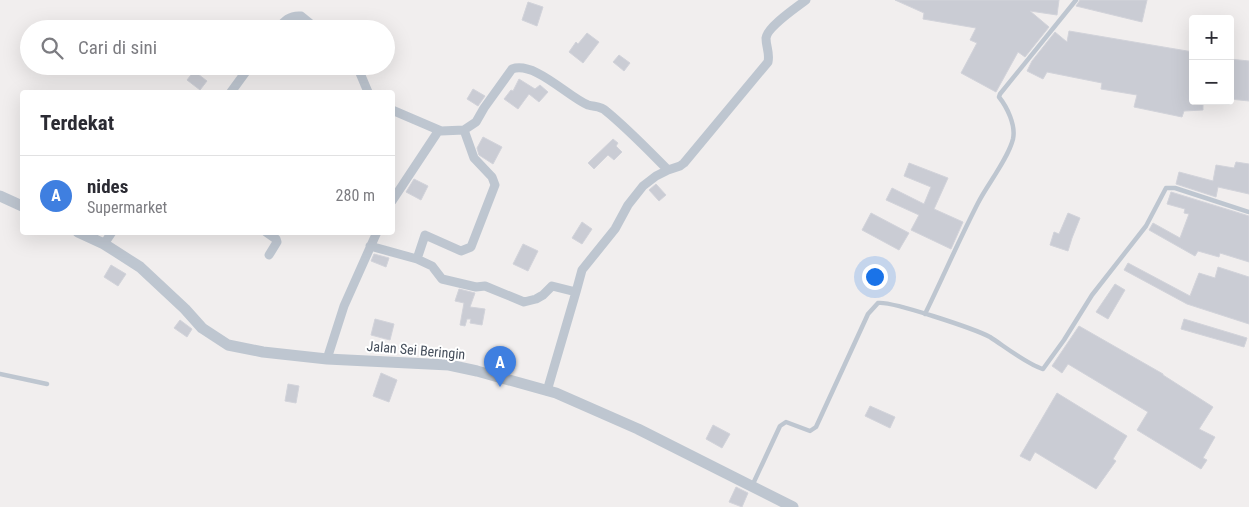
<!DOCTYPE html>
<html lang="id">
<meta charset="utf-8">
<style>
body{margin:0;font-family:"Roboto Condensed",sans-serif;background:#f2f2f3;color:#2b2b33}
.controls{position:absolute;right:15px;top:15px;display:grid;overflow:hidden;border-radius:5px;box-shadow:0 5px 20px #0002}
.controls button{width:45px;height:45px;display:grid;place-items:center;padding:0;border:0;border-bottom:1px solid #e1e1e2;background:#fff;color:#2b2b33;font:25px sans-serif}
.you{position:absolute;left:874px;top:276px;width:18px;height:18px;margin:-12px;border:4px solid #fff;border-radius:50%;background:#1a73e8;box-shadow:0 0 0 8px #1a73e833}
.badge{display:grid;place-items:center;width:32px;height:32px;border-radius:50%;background:#7c3aed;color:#fff;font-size:16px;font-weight:700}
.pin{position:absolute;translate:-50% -41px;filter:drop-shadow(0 1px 2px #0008)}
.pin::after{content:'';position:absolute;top:26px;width:18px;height:15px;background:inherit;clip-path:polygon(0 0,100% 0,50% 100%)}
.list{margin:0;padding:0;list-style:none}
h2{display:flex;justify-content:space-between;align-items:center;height:65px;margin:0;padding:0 20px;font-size:21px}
h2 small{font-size:16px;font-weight:400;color:#7c7c81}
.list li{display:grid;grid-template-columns:32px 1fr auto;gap:15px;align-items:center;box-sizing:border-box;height:80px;padding:0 20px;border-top:1px solid #e1e1e2}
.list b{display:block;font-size:19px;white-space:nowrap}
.list p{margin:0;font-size:16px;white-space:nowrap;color:#7c7c81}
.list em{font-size:16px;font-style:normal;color:#7c7c81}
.icon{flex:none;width:28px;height:28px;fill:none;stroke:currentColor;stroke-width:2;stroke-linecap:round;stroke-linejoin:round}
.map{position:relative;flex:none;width:1249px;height:507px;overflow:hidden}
.search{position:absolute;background:#fff;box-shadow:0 5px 20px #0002;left:20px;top:20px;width:375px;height:55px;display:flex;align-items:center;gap:12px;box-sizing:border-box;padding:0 18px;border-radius:28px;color:#7c7c81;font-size:19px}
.panel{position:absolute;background:#fff;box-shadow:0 5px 20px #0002;left:20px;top:90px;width:375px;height:145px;border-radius:5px}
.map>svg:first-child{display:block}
</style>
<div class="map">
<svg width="1249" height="507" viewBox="0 0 1249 507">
<rect width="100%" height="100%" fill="#f1eeee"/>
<path fill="#caccd4" stroke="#d2d3da" d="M 895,0 L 1059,0 L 1057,15 L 1030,11 L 1049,27 L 1025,57 L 1018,52 L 996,92 L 961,73 L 977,43 L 970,40 L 976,28 L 923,19 L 924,13 Z
M 1080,0 L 1147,0 L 1142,22 L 1076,6 Z
M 528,2 L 543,7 L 537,26 L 522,20 Z
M 1069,31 L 1193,52 L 1193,101 L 1203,101 L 1203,110 L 1184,111 L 1182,117 L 1134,107 L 1137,95 L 1101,89 L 1102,83 L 1047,72 L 1043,79 L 1027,71 L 1032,61 L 1055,32 L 1067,42 Z
M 587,33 L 599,42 L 583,63 L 569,52 L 576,42 L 578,44 Z
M 619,55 L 630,63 L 624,71 L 613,62 Z
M 1230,59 L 1249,61 L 1249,101 L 1230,99 Z
M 194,71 L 207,81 L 200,90 L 187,80 Z
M 519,79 L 535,89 L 540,85 L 548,92 L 539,102 L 529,94 L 518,109 L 504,99 L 511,90 L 513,91 Z
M 473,89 L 485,96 L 478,106 L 467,99 Z
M 483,137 L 502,147 L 493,164 L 479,155 L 477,148 Z
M 613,139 L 618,143 L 616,146 L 622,152 L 614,160 L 608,155 L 594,169 L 588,163 Z
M 1236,162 L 1249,164 L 1249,194 L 1218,187 L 1216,197 L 1176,184 L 1179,172 L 1213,181 L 1216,165 L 1234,168 Z
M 909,163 L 948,178 L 934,209 L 963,222 L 951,249 L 911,230 L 919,215 L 886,200 L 892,188 L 924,204 L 931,187 L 904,176 Z
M 414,179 L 428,186 L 421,200 L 406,192 Z
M 656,184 L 666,195 L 659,201 L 649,190 Z
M 1171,192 L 1249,216 L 1249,262 L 1220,253 L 1219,257 L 1198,251 L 1195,256 L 1149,230 L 1153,223 L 1180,238 L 1189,214 L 1184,213 L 1185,209 L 1167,204 Z
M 871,213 L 909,233 L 899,250 L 862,230 Z
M 1068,213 L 1080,218 L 1072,238 L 1068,251 L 1050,245 L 1054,232 L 1059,234 Z
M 582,222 L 592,229 L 582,244 L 572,238 Z
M 523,244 L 538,251 L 528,271 L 513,264 Z
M 374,254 L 389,258 L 386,267 L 371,261 Z
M 1128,263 L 1190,296 L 1199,273 L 1215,278 L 1218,267 L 1249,277 L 1249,324 L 1187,304 L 1124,270 Z
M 111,265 L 126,274 L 118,286 L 104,277 Z
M 1115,284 L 1125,290 L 1108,319 L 1096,312 Z
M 459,289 L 475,293 L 470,307 L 485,309 L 482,325 L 470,323 L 471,319 L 467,319 L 465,326 L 460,325 L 464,303 L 455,301 Z
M 375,319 L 394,324 L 390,340 L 371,335 Z
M 1184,319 L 1247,338 L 1244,347 L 1181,329 Z
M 180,320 L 192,329 L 187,337 L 174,328 Z
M 1079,326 L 1163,374 L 1163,375 L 1213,407 L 1199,429 L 1215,437 L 1203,458 L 1207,460 L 1201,469 L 1137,430 L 1148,412 L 1068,364 L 1062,373 L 1052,366 Z
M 381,373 L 397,380 L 389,402 L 373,396 Z
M 288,384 L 299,386 L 296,403 L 285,401 Z
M 1057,393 L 1127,436 L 1113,459 L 1116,461 L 1096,489 L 1035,452 L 1030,461 L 1020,456 Z
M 870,406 L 895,417 L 890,428 L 865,416 Z
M 713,425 L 730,434 L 722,448 L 706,439 Z
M 736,487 L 748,493 L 742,507 L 729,502 Z"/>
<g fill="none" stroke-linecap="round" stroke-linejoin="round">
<path stroke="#bec6d0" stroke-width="4.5" d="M 925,314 C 943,277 959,240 978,203 C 987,185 1008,159 1013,139 C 1016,125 1007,107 999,97 L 1000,94 L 1076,0
M 0,374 L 47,384
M 752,486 L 780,426 L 786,422 L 810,431 L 816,427 L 868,314 L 878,303 C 892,301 975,329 990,337 C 1004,346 1028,365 1043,369 L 1064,340 L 1092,295 L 1146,226 L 1166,188 L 1175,188 L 1249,212"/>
<path stroke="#bec6d0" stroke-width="9" d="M 211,29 L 217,25 L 226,29
M 278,29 C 284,21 290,15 301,16 L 317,29
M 357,66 L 368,92
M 231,92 L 250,66
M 392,110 L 441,131 L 464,130 L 476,122 L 484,108 L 512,69 C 535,61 568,97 588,105 C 595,107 601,106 606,111 C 628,129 648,150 668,170
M 392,201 L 439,130
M 266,232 L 276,239 L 277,242 L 269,255
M 104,244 L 112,232
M 370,246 L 417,259 L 432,266 L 442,279 L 476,287 L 485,286 L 524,302 L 536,299 L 543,295 L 552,286 L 576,292 L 582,270 L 615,229 L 628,205 L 643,186 L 656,176 L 668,170 L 680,166 L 684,163 L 768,62 C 770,53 766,47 766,38 C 767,27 797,7 806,0
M 417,259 L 425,235 L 461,251 L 471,247 L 495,185 L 492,177 L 474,158 L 464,130
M 327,359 L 344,306 L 377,232
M 547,391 L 576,292"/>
<path stroke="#bec6d0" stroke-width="11" d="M 0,196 L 22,206
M 78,232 L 104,244 L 140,267 L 185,309 L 202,328 L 228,345 L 263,352 L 327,359 L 449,365 L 477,371 L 556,393 L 638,429 L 793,507"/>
</g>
<g text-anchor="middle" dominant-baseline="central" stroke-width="4" stroke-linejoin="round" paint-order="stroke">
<g font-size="14" fill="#464f5c" stroke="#fff">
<text transform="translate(416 350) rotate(5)">Jalan Sei Beringin</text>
</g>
</g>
</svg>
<div class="controls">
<button>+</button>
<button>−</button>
</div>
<div class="you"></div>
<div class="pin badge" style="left:500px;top:387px;background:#3f7fe0">A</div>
<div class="search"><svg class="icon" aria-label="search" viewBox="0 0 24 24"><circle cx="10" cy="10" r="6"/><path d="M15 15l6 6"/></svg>Cari di sini</div>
<section class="panel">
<h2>Terdekat<small></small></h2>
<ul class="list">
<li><span class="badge" style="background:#3f7fe0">A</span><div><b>nides</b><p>Supermarket</p></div><em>280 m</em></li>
</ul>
</section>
</div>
